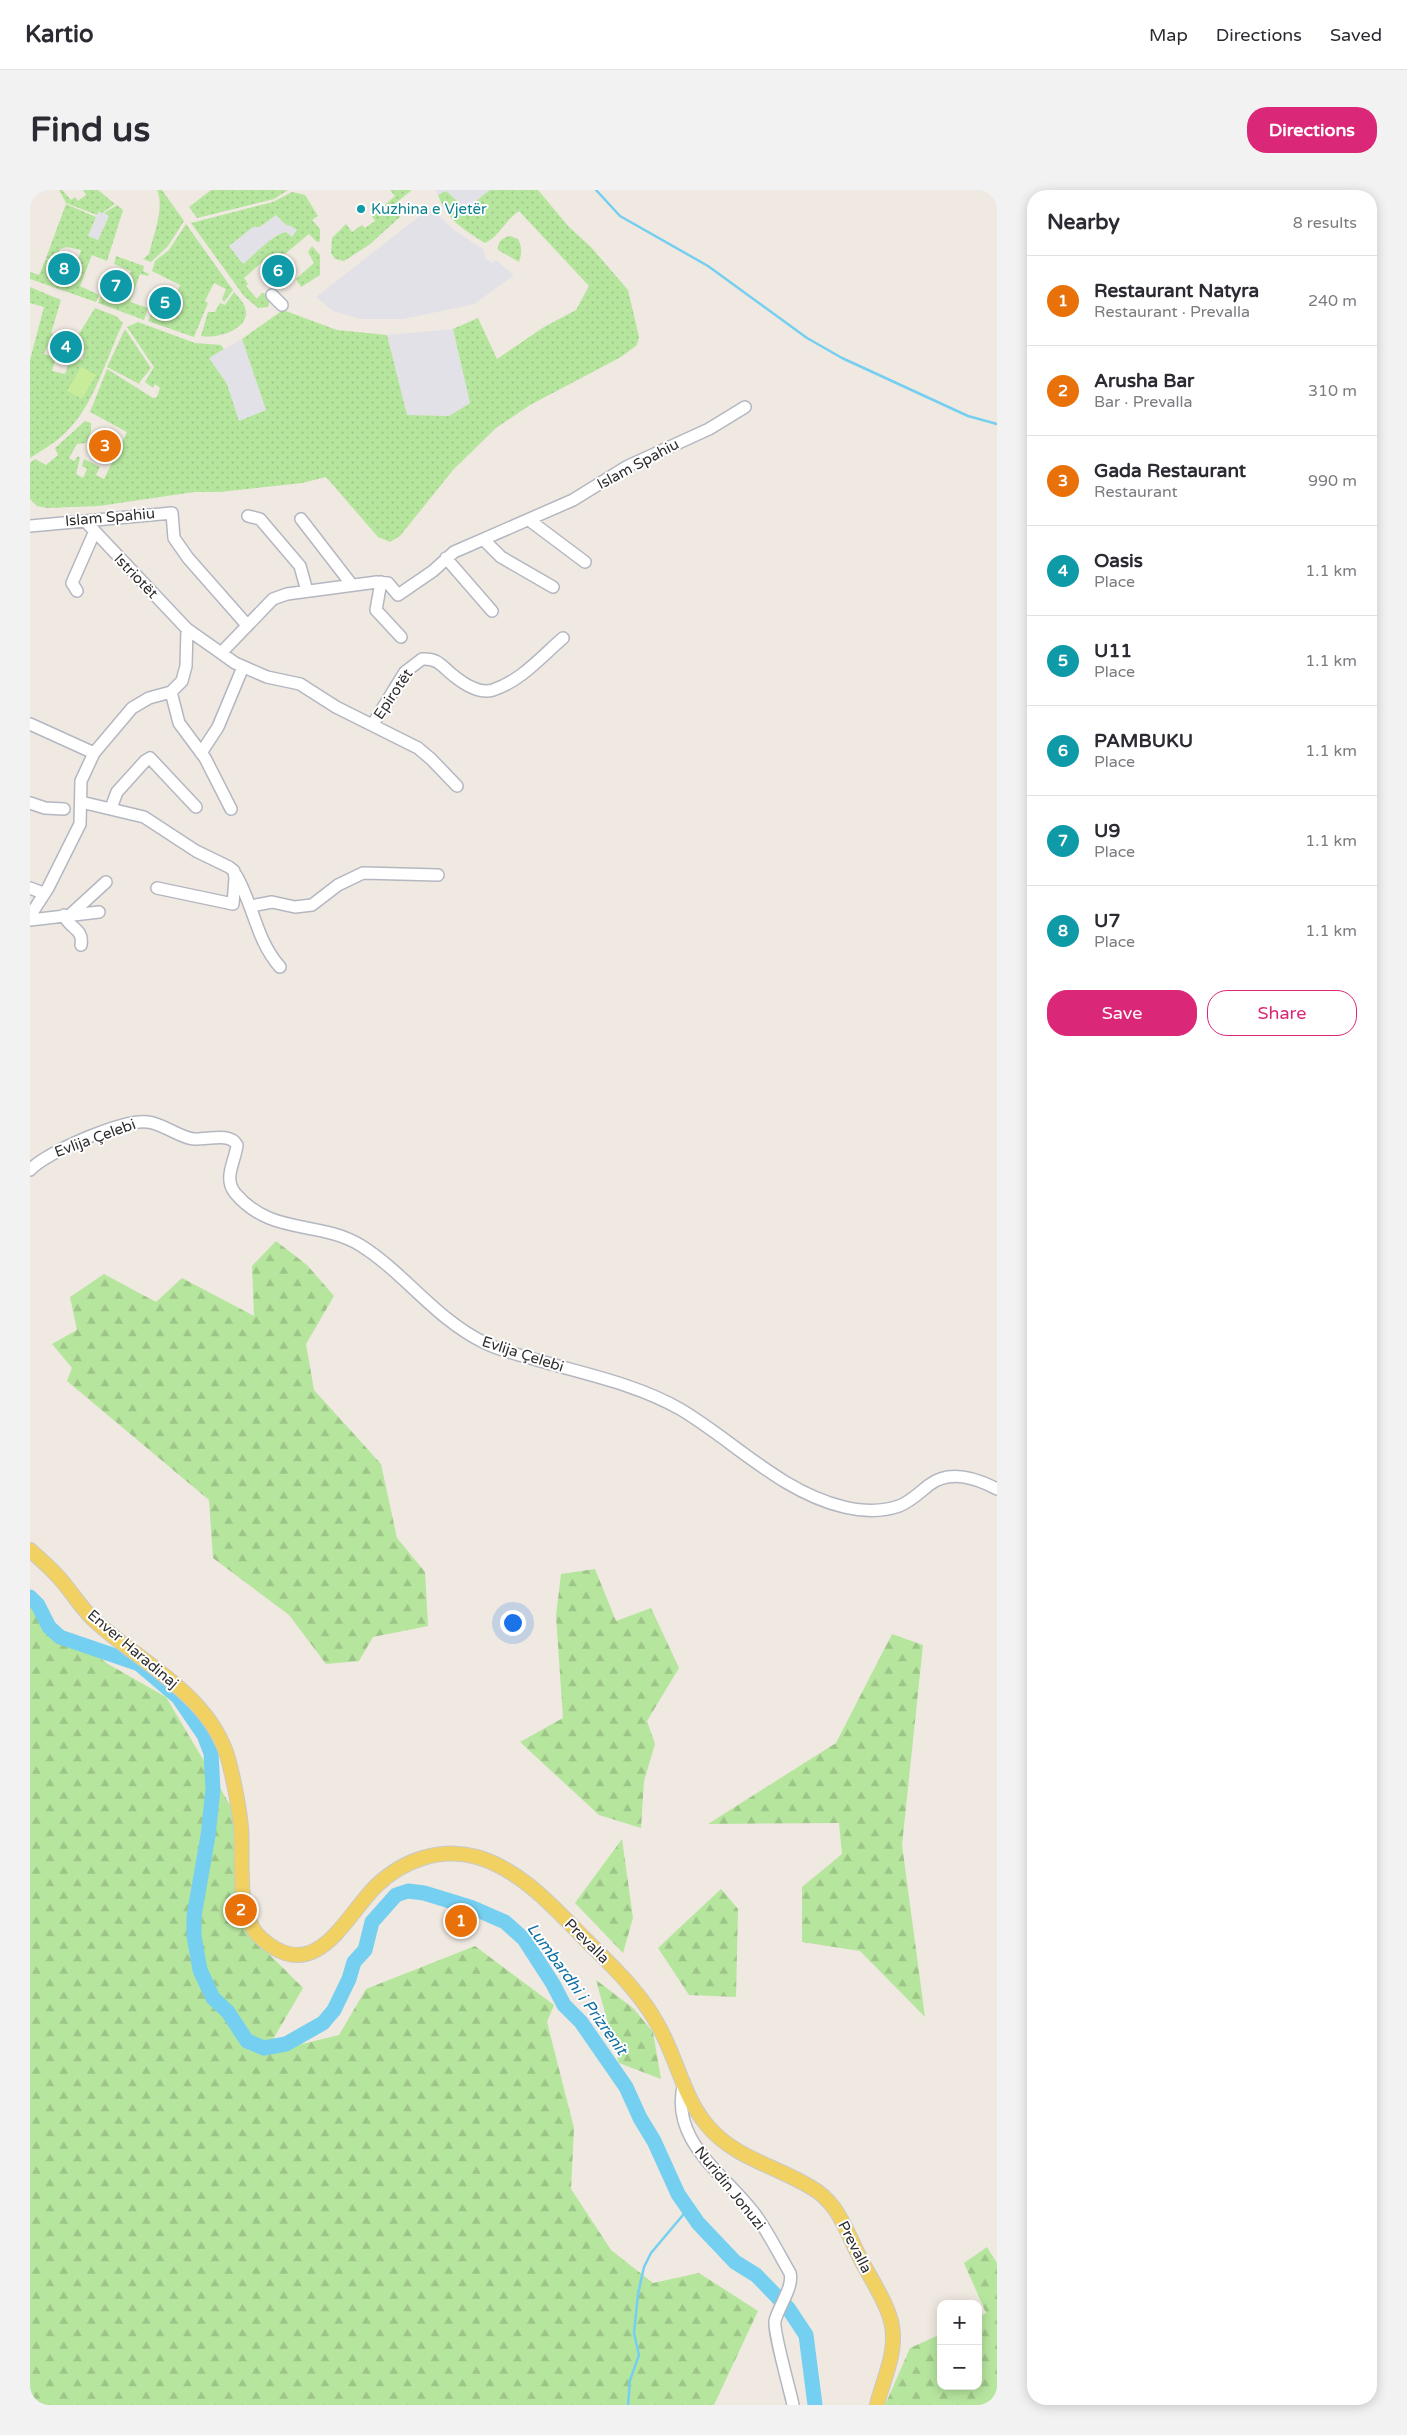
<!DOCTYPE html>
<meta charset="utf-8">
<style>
body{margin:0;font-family:"Varela Round",sans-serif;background:#f2f2f3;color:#2b2b33}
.controls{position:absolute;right:15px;bottom:15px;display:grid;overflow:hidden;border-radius:10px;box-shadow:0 2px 12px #0003}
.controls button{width:45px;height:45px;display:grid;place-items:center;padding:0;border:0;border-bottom:1px solid #e1e1e2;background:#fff;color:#2b2b33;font:25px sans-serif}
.you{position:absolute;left:482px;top:1432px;width:18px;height:18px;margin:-12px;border:4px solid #fff;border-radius:50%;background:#1a73e8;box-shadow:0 0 0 8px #1a73e833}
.badge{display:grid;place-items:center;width:32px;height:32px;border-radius:50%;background:#db2777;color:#fff;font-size:16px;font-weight:700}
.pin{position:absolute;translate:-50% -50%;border:2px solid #fff;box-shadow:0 1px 5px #0006}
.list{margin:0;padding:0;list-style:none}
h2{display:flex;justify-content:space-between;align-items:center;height:65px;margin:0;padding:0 20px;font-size:21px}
h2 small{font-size:16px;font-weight:400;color:#7c7c81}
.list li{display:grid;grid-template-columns:32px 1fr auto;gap:15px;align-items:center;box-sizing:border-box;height:90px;padding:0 20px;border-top:1px solid #e1e1e2}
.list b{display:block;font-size:19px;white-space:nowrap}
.list p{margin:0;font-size:16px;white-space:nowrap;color:#7c7c81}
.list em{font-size:16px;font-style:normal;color:#7c7c81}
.actions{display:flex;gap:10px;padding:15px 20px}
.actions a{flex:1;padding:11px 0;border:1px solid #db2777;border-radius:20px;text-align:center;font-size:18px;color:#db2777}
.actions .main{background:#db2777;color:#fff}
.map{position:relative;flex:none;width:967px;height:2215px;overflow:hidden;border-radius:20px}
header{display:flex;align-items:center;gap:30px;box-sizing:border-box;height:70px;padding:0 25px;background:#fff;border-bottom:1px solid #e1e1e2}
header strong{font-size:24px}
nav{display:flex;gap:28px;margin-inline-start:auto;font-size:18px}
.intro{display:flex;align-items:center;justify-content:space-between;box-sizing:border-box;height:120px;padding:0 30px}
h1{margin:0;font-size:35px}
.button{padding:12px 22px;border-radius:20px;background:#db2777;color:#fff;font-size:18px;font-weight:700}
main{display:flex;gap:30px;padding:0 30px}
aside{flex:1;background:#fff;border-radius:20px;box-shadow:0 2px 12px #0003}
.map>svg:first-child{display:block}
</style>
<header>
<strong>Kartio</strong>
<nav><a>Map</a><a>Directions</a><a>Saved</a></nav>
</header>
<div class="intro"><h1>Find us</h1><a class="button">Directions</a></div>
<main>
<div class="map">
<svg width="967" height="2215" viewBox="0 0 967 2215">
<defs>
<pattern id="grass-dots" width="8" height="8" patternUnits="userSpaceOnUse" patternTransform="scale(1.25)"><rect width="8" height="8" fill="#b6e59e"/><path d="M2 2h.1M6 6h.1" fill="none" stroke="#9dc588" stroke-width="1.8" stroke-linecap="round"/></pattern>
<pattern id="forest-firs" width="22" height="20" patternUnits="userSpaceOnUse" patternTransform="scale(1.25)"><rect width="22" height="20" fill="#b6e59e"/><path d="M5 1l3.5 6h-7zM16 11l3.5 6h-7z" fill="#9dc588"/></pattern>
</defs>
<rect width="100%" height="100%" fill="#efe9e1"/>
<path fill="#e3e1e8" d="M 406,0 L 460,0 L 436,19 L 416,1 L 408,5 Z
M 69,21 L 79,25 L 68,50 L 58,46 Z
M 396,21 L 406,23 L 424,40 L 454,60 L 455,68 L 462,73 L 466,70 L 484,85 L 446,113 L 436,116 L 373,129 L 330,129 L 303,121 L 286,107 Z
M 246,25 L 255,35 L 261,35 L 267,40 L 262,47 L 246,44 L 231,60 L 213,74 L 199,56 L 223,37 L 231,37 Z
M 423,139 L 440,213 L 419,226 L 377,225 L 357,145 Z
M 212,149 L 236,220 L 209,231 L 197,194 L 179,168 Z"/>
<path fill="url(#grass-dots)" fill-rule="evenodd" d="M 29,0 L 32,0 L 41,10 L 45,7 L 48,11 L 56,5 L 53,0 L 68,0 L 85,14 L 72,23 L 69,21 L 67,25 L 36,13 Z
M 127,0 L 132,0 L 154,31 L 138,56 L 121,72 L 113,69 L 119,64 C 123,46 135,18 127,0 Z
M 181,0 L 258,0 L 244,9 L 167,28 L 159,17 Z
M 360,0 L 382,0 L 362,16 L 371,26 L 339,55 L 314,71 L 305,69 L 301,63 L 302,48 L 316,34 L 322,42 L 332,35 L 335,38 L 345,31 L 342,26 L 365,6 Z
M 460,0 L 508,0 L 539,37 L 561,57 L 598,100 L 609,147 L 607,155 L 591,167 L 500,215 L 466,238 L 423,280 L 370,346 L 360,352 L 348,347 L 296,287 L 272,293 L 190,302 L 164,302 L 69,316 L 17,318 L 7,316 L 0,309 L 0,273 L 5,269 L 16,275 L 28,265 L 25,258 L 55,231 L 61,233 L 61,241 L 56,253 L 47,254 L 39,268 L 44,271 L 48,266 L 50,268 L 46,284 L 53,288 L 57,279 L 52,276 L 54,269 L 70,277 L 66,285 L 74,289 L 97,242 L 60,222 L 77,179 L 123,208 L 127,207 L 130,198 L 125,194 L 123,198 L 115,192 L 124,177 L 97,137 L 108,132 L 165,153 L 191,155 L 194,159 L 179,168 L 197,194 L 209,231 L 236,220 L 212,149 L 253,120 L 307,140 L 357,145 L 377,225 L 419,226 L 440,213 L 423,139 L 448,128 L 467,169 L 514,137 L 546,120 L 559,96 L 489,21 C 475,30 470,46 455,53 C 433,39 417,30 408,5 L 416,1 L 436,19 Z
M 262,2 L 275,5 L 288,26 L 282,30 L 290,39 L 290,51 L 287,52 L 279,44 L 244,73 L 238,67 L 214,88 L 218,94 L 216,96 L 227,109 L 232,103 L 237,104 L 240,110 L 238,117 L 228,118 L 214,106 L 161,33 L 243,12 ZM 246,25 L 256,35 L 261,36 L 267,40 L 262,47 L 256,42 C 241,45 226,64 213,74 L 199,56 L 223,37 L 230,37 Z
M 36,14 L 66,27 L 58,46 L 68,50 L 79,26 L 74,23 L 87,15 L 93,20 L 77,71 L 62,65 L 50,96 L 69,105 L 66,112 L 0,89 L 0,82 L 9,85 L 16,69 L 24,73 L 21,85 L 41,92 L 51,60 L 37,57 L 30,59 L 25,71 L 16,68 Z
M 156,34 L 203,100 L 194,112 L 192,109 L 196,99 L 184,93 L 175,111 L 178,113 L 164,147 L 118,131 L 122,122 L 139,124 L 150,95 L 122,81 L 125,71 L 139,60 Z
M 480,46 L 488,49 C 492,57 492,63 489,72 L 468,60 C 467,53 472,47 480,46 Z
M 282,56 L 290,65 L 290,85 L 271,97 L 266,89 L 284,73 L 278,62 Z
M 86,66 L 114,76 L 113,81 L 119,84 L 118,86 L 110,84 L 100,112 L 118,118 L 114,130 L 68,113 L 71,106 L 88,112 L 101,81 L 84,74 Z
M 0,97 L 31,110 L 21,143 L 31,147 L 28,158 L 18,155 L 14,164 L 26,168 L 22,181 L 35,184 L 41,167 L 52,170 L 55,161 L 44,157 L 47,147 L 65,118 L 86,126 L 93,133 C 74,172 63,223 26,251 C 18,257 9,262 0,268 L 0,170 L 14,117 L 0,113 Z
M 204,102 C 209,108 216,114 216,123 C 216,141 185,149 171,146 L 178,122 L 185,122 L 190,113 L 195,115 Z
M 95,139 L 121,178 L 109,193 L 113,196 L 77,177 Z"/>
<path fill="url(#forest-firs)" d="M 246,1051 L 277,1075 L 304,1106 L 276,1154 L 284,1200 L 351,1274 L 367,1348 L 395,1382 L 398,1436 L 343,1447 L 329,1471 L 296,1474 L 259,1425 L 183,1368 L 179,1310 L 37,1191 L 42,1178 L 22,1154 L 47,1140 L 40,1107 L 74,1084 L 126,1112 L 152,1088 L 224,1126 L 222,1076 Z
M 565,1379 L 586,1431 L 621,1418 L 649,1478 L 617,1531 L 625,1554 L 614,1591 L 611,1638 L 569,1625 L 490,1552 L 533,1528 L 526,1426 L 531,1384 Z
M 0,1415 L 78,1474 L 136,1507 L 203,1620 L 207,1725 L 235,1760 L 273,1798 L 235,1863 L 309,1845 L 336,1799 L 445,1756 L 524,1815 L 517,1832 L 544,1938 L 541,1999 L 581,2060 L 623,2093 L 669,2083 L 728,2121 L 684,2215 L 0,2215 Z
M 862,1444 L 893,1455 L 872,1655 L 895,1827 L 830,1761 L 772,1752 L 772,1697 L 812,1664 L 809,1633 L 678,1634 L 806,1553 Z
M 592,1649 L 603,1728 L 593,1763 L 545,1713 Z
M 691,1699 L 708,1719 L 706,1807 L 659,1805 L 628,1758 Z
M 566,1790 L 603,1818 L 623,1842 L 631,1889 L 589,1873 Z
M 957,2057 L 967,2073 L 967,2215 L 855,2215 L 880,2158 L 911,2144 L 911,2196 L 948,2196 L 948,2127 L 956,2123 L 934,2073 Z"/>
<path fill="#c9ec9a" d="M 51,177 L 66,185 L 52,209 L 37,201 Z"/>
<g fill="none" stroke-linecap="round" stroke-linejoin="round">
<path stroke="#75cff0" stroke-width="2.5" d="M 566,0 L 590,26 L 678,76 L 777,148 L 812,168 L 938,226 L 967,234
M 598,2215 L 600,2190 L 609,2165 L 604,2143 L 608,2104 L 614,2077 L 621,2063 L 658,2019"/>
<path stroke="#75cff0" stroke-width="15" d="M 0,1407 L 8,1415 L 19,1437 L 30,1447 L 109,1474 L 148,1507 L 174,1545 L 181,1563 L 183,1599 L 178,1646 L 164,1726 L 164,1746 L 170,1780 L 183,1808 L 198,1822 L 217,1851 L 234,1858 L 256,1854 L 293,1833 L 304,1820 L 319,1789 L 324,1772 L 335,1760 L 342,1732 L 366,1705 L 378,1701 L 394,1703 L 443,1718 L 475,1732 L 494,1749 L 523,1794 L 534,1815 L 551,1832 L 596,1897 L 610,1928 L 624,1951 L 648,2004 L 668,2033 L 705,2072 L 726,2085 L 758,2118 L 776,2145 L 785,2215"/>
<g stroke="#b4b7c1" stroke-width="14">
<path id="minor" d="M 242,105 L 252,115
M 218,326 L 230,329 L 270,376 L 277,401
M 271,329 L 322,395
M 499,330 L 555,372
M 56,332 L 157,439 L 191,463 L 205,473 L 237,487 L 270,494 L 306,517 L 388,558 L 401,569 L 427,596
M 0,336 L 142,323 L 144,348 L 158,368 L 217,435
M 454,350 L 471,367 L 523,397
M 416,368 L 462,421
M 351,392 L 346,420 L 371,447
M 47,401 L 42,393 L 64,343
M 191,463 L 243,409 L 257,404 L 347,392 L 358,393 L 368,405 L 403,381 L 424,362 L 543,310 L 598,276 L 679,239 L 715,217
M 141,502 L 149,533 L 175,568 L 201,619
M 0,534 L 64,563
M 343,534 L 375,482 L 392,469 C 409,468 412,477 424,486 C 434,494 450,504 463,500 C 491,491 512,466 533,448
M 171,563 L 188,537 L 213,477
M 51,612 L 114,627 L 166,661 L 199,677 L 204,681 L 205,688 L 203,714 L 127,698
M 0,613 L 15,618 L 34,619
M 81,618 L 87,602 L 115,571 L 120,568 L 166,617
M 206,685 C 224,716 226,750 250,777
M 0,698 L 13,703
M 221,716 L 242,712 L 265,717 L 282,715 L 308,695 L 333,683 L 408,685
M 34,725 C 39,739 54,738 51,755
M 40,725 L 76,692
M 0,726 L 18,698 L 50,634 L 51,591 L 64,563 L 102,518 L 119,508 L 141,502 L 152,491 L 156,476 L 157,439
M 0,730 L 69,722
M 0,980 C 16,962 95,928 118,932 C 134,934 150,948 164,949 C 177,950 200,942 207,955 C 205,972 193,988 205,1003 C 241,1046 289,1030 330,1055 C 375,1083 405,1129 455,1153 C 471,1161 490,1165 507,1170 C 555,1184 606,1194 650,1219 C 704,1251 751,1302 814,1317 C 831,1321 852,1322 869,1316 C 880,1312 889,1303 899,1295 C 920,1279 946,1288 967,1299
M 654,1892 C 638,1952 696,1984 727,2027 C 739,2044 749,2064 760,2083 C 764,2097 748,2117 745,2131 C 743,2141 760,2200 763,2215"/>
</g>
<g stroke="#c9c9c9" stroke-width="16">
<path id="major" d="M 0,1360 C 11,1370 22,1379 32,1391 C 43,1404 52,1419 64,1430 C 110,1473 182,1505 199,1572 C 204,1592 209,1616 211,1637 C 214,1671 204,1725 232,1749 C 286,1796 314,1728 346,1696 C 373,1670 410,1657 447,1667 C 492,1680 525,1719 557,1751 C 583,1777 610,1802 628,1835 C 646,1866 653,1906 676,1934 C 703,1968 747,1976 782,1998 C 791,2003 798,2010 804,2018 C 815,2033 822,2053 831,2070 C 841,2089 859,2116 862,2136 C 867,2164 853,2189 847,2215"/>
</g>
<use href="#minor" stroke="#fff" stroke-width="11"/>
<use href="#major" stroke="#f2d163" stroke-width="14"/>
</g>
<circle fill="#0f9aa8" stroke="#fff" stroke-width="2" cx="331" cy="19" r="5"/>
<g text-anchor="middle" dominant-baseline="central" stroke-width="4" stroke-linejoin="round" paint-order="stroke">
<g font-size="15" fill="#0d838f" stroke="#fff" text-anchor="start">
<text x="341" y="19">Kuzhina e Vjetër</text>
</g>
<g font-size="15" fill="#2e2e2e" stroke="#fff">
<text transform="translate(608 274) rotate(-28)">Islam Spahiu</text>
<text transform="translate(80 327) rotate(-5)">Islam Spahiu</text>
<text transform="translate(106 386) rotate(46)">Istriotët</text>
<text transform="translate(363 504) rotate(-56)">Epirotët</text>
<text transform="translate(65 948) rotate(-20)">Evlija Çelebi</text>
<text transform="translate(493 1164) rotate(18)">Evlija Çelebi</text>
<text transform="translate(103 1459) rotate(40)">Enver Haradinaj</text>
<text transform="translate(557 1751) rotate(45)">Prevalla</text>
<text transform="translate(700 1998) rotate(51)">Nuridin Jonuzi</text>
<text transform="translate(825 2057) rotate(63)">Prevalla</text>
</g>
<g font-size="16" font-style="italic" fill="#0d6fa3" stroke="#fff">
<text transform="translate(547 1799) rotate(54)">Lumbardhi i Prizrenit</text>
</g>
</g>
</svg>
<div class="controls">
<button>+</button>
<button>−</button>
</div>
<div class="you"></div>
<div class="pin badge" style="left:431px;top:1731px;background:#e8710a">1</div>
<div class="pin badge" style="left:211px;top:1720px;background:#e8710a">2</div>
<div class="pin badge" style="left:75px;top:256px;background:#e8710a">3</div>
<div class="pin badge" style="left:36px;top:157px;background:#0f9aa8">4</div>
<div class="pin badge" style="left:135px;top:113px;background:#0f9aa8">5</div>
<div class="pin badge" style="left:248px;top:81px;background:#0f9aa8">6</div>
<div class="pin badge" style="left:86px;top:96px;background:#0f9aa8">7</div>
<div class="pin badge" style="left:34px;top:79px;background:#0f9aa8">8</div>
</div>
<aside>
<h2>Nearby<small>8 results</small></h2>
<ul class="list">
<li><span class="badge" style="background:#e8710a">1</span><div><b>Restaurant Natyra</b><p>Restaurant · Prevalla</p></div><em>240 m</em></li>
<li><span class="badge" style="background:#e8710a">2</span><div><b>Arusha Bar</b><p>Bar · Prevalla</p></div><em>310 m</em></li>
<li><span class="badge" style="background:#e8710a">3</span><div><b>Gada Restaurant</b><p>Restaurant</p></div><em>990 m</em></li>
<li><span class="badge" style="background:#0f9aa8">4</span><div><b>Oasis</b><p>Place</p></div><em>1.1 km</em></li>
<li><span class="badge" style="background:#0f9aa8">5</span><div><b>U11</b><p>Place</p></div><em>1.1 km</em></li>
<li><span class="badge" style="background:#0f9aa8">6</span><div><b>PAMBUKU</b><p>Place</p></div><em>1.1 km</em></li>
<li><span class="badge" style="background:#0f9aa8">7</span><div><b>U9</b><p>Place</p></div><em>1.1 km</em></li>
<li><span class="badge" style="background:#0f9aa8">8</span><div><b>U7</b><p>Place</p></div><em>1.1 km</em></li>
</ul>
<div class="actions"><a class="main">Save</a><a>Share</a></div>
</aside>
</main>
